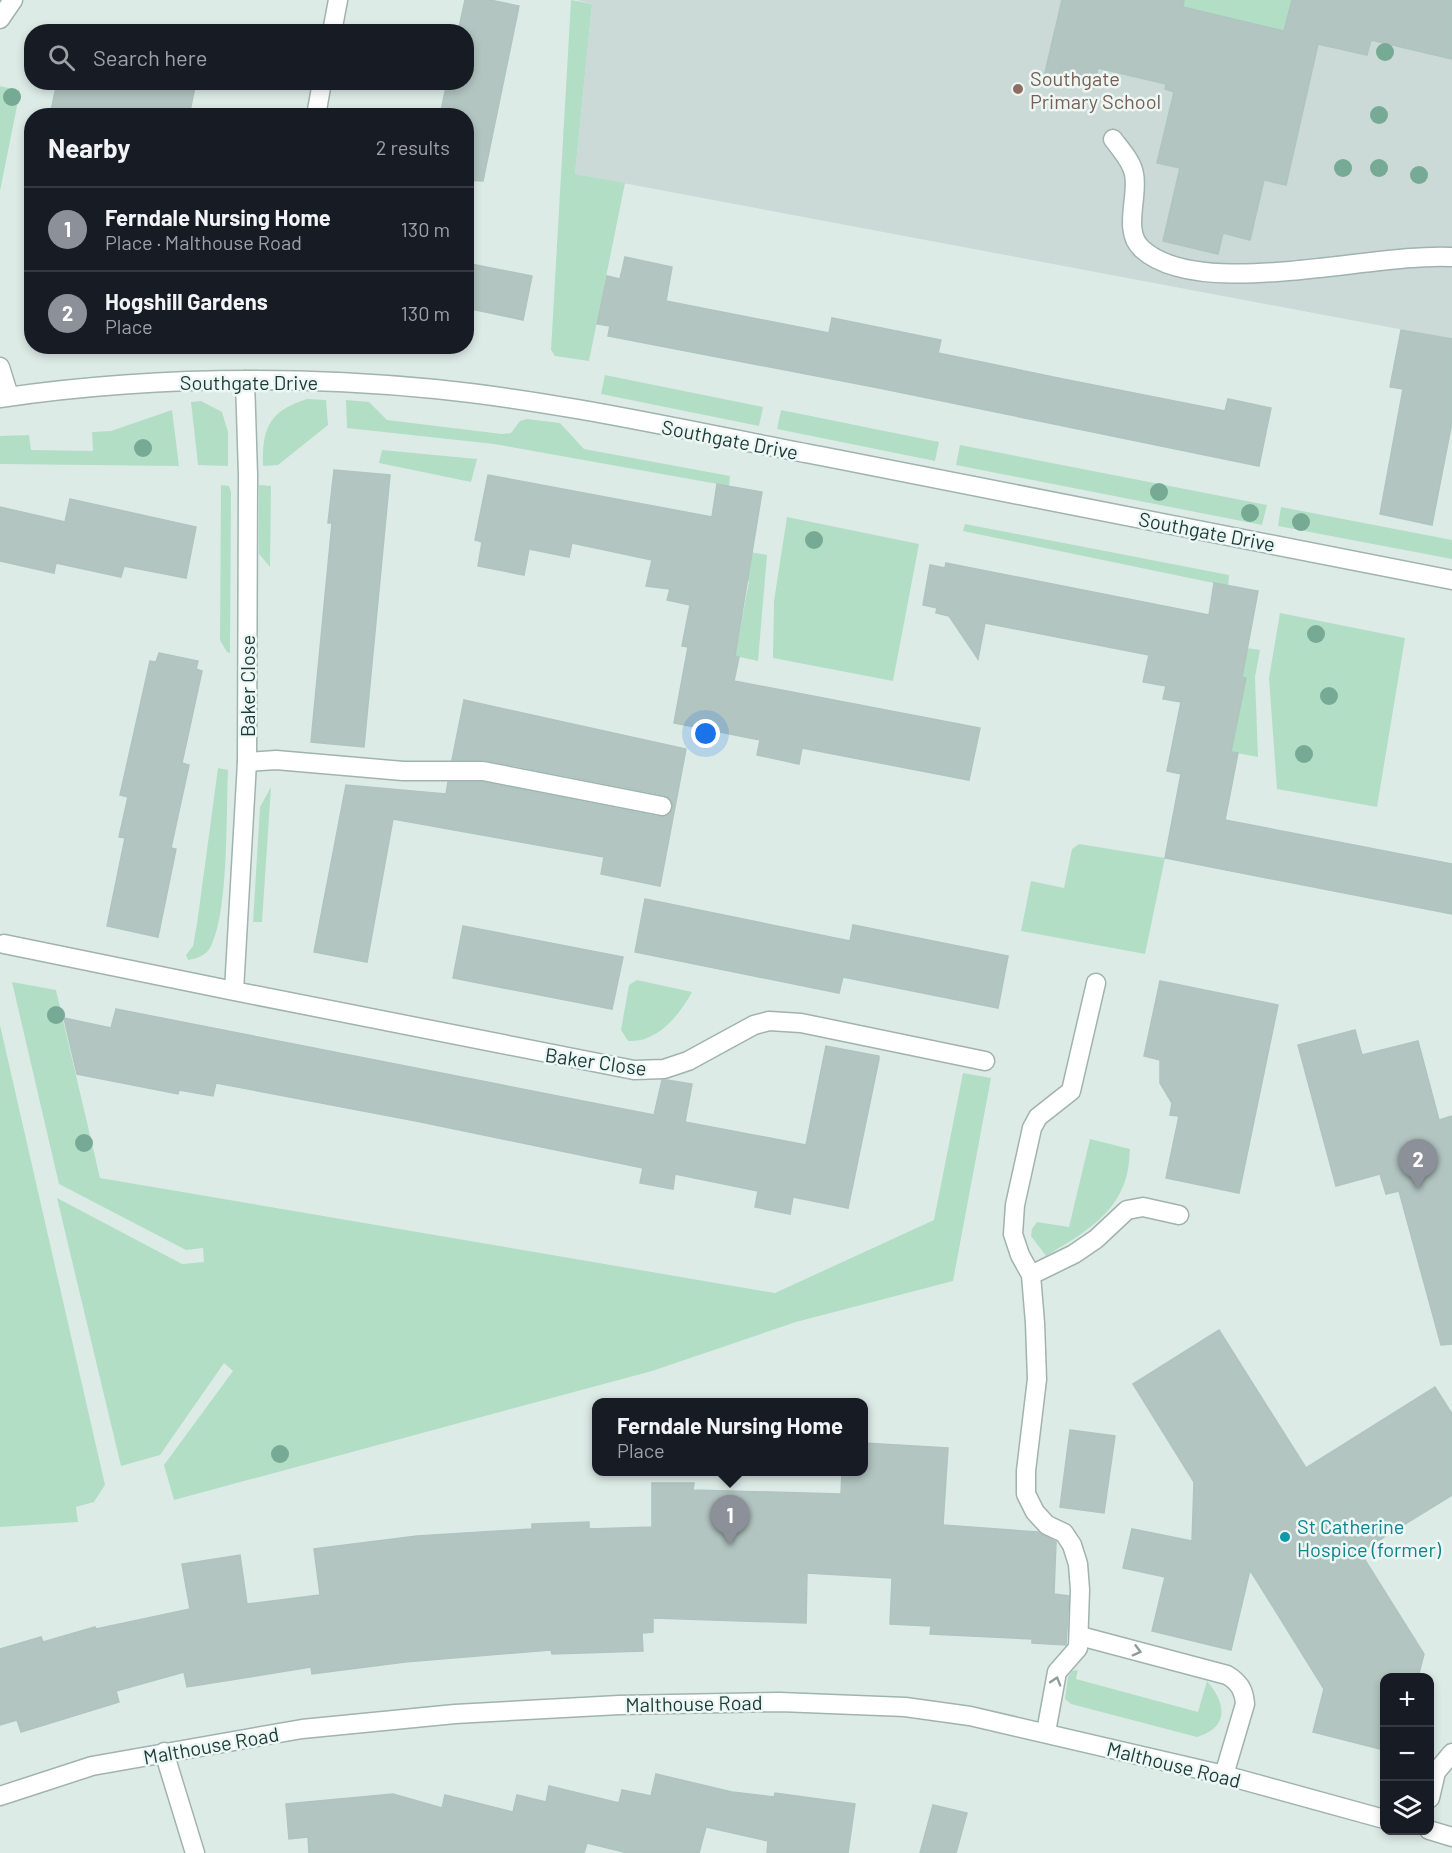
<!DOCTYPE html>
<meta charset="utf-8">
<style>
body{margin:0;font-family:Barlow,sans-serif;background:#20242c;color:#f1f3f6}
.controls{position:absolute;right:18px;bottom:18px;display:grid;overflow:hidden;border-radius:12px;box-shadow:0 3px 9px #0003}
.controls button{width:54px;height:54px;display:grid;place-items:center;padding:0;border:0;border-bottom:2px solid #363941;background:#171b24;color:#f1f3f6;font:30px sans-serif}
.you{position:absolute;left:706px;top:734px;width:21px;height:21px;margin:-15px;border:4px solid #fff;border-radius:50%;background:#1a73e8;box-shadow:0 0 0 9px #1a73e833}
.badge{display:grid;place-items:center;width:39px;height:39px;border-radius:50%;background:#8c9099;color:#fff;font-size:20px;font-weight:700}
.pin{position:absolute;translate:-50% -50px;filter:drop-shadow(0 2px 3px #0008)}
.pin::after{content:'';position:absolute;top:32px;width:21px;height:18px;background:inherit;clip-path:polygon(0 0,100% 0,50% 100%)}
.popup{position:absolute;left:592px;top:1398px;width:276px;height:78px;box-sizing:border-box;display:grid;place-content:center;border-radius:12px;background:#171b24;filter:drop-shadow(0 2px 4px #0005);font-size:20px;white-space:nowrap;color:#9ea1a6}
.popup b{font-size:22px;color:#f1f3f6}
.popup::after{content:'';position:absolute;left:50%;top:100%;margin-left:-12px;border:12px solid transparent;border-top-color:#171b24}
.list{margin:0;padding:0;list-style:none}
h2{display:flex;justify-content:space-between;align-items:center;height:78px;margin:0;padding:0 24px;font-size:26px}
h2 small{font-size:20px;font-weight:400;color:#9ea1a6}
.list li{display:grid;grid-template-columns:39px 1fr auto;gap:18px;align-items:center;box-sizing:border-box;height:84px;padding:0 24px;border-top:2px solid #363941}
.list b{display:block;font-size:22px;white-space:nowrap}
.list p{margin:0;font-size:20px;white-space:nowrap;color:#9ea1a6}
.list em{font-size:20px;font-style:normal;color:#9ea1a6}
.icon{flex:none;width:33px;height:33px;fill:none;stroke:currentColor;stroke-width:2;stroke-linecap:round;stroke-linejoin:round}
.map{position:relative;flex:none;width:1452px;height:1853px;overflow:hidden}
.search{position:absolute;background:#171b24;box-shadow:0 3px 9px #0003;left:24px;top:24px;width:450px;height:66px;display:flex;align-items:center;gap:15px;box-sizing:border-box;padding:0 21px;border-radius:24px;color:#9ea1a6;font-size:22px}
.panel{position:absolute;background:#171b24;box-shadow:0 3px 9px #0003;left:24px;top:108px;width:450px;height:246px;border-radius:24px}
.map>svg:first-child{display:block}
</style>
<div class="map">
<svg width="1452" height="1853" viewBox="0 0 1452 1853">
<rect width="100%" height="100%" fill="#ddebe7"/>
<path fill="#cbdad6" d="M 577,0 L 1452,0 L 1452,339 L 575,174 L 592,4 Z"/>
<path fill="#b3dec6" d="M 571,0 L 592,4 L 575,174 L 625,183 L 589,361 L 555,356 L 551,350 Z
M 1184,0 L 1292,0 L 1284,31 L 1183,7 Z
M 0,86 L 20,91 L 0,191 Z
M 605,375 L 763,407 L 759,426 L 601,394 Z
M 307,399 L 326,400 L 328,425 L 278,465 L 263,466 C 262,428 269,411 307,399 Z
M 346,400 L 369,402 L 387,420 L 502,434 L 511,433 L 520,421 L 527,419 L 560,423 L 584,449 L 730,476 L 729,486 L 494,444 L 347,428 Z
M 201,401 L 222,412 L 228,432 L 228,466 L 198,465 L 191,402 Z
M 172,410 L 179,466 L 0,464 L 0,436 L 29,435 L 31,450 L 93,451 L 92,432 L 111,431 Z
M 781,410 L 939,442 L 935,461 L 777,429 Z
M 960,445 L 1267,505 L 1262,525 L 956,465 Z
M 382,450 L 477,459 L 471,482 L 379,463 Z
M 221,485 L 229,486 L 231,492 L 230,653 L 227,652 L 220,640 Z
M 259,485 L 271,486 L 270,567 L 259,554 Z
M 1281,507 L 1452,540 L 1452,559 L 1278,526 Z
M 787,517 L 919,544 L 893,681 L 773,658 L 774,601 Z
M 965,524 L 1229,575 L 1228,586 L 963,531 Z
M 750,552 L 767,555 L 758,661 L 735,656 L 749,581 L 744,581 Z
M 1280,613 L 1405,638 L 1377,807 L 1277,789 L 1269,678 Z
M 1247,648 L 1260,650 L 1255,677 L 1258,757 L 1231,752 L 1246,678 L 1241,677 Z
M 218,768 L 228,770 C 226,813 229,911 211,946 C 206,956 198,958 188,960 L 186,955 L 193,946 L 197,924 Z
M 271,787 L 262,922 L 253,922 L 260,807 Z
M 1079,844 L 1165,858 L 1145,954 L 1021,931 L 1031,881 L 1064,888 L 1072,849 Z
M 637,980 L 692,992 C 679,1016 657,1043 628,1041 L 621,1030 L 629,985 Z
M 12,982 L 56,990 L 100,1178 L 775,1293 L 934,1220 L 963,1073 L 991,1078 L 953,1281 L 796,1322 L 652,1371 L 174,1500 L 164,1465 L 233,1371 L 224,1363 L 160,1455 L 121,1466 L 57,1198 L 182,1264 L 204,1262 L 203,1248 L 186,1250 L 59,1184 Z
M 0,1025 L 105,1485 L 94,1502 L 76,1507 L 78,1522 L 0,1527 Z
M 1090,1139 L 1130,1149 C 1129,1159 1129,1171 1125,1181 C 1113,1218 1077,1237 1046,1256 L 1031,1236 L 1032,1229 L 1037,1222 L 1069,1227 Z
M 1078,1670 L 1076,1679 L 1198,1712 L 1207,1681 C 1226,1703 1230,1727 1197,1737 L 1071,1704 L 1065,1699 L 1068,1677 L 1072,1671 Z"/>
<path fill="#b2c5c0" stroke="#afc5bf" stroke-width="1.5" d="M 465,0 L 490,0 L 519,6 L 483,181 L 466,180 L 466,116 L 440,116 L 447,82 L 466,82 L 466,32 L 458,32 Z
M 1062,0 L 1184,0 L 1183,7 L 1284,31 L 1292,0 L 1452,0 L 1452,59 L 1371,40 L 1367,55 L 1318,44 L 1286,185 L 1264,180 L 1250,240 L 1223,233 L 1218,254 L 1163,241 L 1180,168 L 1157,163 L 1174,92 L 1165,89 L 1166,84 L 1098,68 L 1094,88 L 1044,77 Z
M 57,82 L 196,82 L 189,116 L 50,116 Z
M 625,257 L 672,267 L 666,301 L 829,333 L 832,318 L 941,340 L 938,353 L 1063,379 L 1225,411 L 1228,399 L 1271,408 L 1259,466 L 879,388 L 608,336 L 610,326 L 597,324 L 607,276 L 620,279 Z
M 466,263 L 532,276 L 523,320 L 466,308 Z
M 1401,330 L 1452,339 L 1452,422 L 1432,525 L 1380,514 L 1403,389 L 1390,387 Z
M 334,470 L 390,475 L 364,747 L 311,742 L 332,523 L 328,523 Z
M 488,475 L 712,517 L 717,484 L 762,492 L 735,656 L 739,657 L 734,681 L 980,728 L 969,780 L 802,748 L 799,764 L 757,755 L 760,740 L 674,723 L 688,647 L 682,646 L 690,605 L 667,600 L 670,589 L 646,586 L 652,560 L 572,543 L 569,557 L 529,549 L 524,575 L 478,566 L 482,542 L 475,540 Z
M 70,499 L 196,527 L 186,578 L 124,566 L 121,577 L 56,563 L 54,573 L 0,561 L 0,507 L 65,522 Z
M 946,563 L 1209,615 L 1214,583 L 1258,591 L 1242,677 L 1246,678 L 1231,752 L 1238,753 L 1225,820 L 1452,864 L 1452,914 L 1165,858 L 1181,774 L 1167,771 L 1181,702 L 1163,699 L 1166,686 L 1143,682 L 1149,655 L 985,623 L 978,659 L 949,616 L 936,613 L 937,608 L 923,605 L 930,565 L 945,568 Z
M 159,653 L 198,661 L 196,669 L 202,671 L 182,763 L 189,765 L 171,848 L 176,849 L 158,937 L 107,926 L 125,838 L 119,837 L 128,797 L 120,795 L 150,661 L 156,662 Z
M 464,700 L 686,749 L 660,886 L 601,874 L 604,857 L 393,819 L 367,962 L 314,952 L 346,785 L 446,794 L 448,782 L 482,782 L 660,817 L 671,813 L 672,802 L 664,795 L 485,760 L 452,760 Z
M 645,899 L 850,941 L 853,925 L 1008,956 L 998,1008 L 843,977 L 839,993 L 635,952 Z
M 463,926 L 623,957 L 612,1009 L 453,978 Z
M 1160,981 L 1278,1005 L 1239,1193 L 1166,1178 L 1179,1116 L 1170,1115 L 1172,1103 L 1160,1083 L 1160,1060 L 1144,1056 Z
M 116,1009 L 654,1115 L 662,1080 L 667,1080 L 692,1084 L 685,1122 L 806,1145 L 826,1046 L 879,1056 L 879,1059 L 848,1208 L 793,1197 L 790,1214 L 755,1207 L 758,1191 L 675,1174 L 673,1189 L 640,1183 L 643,1168 L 416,1121 L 216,1083 L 213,1096 L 179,1090 L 178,1094 L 77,1074 L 64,1018 L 111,1028 Z
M 1355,1030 L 1362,1055 L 1418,1041 L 1439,1120 L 1452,1116 L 1452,1344 L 1441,1345 L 1399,1191 L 1386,1194 L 1380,1174 L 1336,1186 L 1298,1045 Z
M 1219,1330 L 1306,1468 L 1435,1387 L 1452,1414 L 1452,1495 L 1360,1552 L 1424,1654 L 1418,1677 L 1384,1677 L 1384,1750 L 1313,1732 L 1324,1689 L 1250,1570 L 1231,1650 L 1152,1631 L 1165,1577 L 1123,1568 L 1132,1529 L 1192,1541 L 1194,1482 L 1133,1384 Z
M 1070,1430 L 1115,1436 L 1104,1513 L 1060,1507 Z
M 864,1443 L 948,1448 L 943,1525 L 1038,1532 L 1056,1542 L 1054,1594 L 1069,1596 L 1066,1645 L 1032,1643 L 1032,1639 L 930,1634 L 931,1626 L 890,1624 L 892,1578 L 807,1573 L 806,1623 L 653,1618 L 653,1632 L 642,1633 L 643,1651 L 552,1654 L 551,1650 L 405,1662 L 312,1674 L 311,1667 L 187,1687 L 184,1672 L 116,1691 L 119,1702 L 21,1732 L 17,1720 L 0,1725 L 0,1649 L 41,1637 L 43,1642 L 95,1627 L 96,1629 L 190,1609 L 182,1564 L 240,1555 L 247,1604 L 320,1595 L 314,1549 L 417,1536 L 532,1529 L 532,1524 L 589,1522 L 589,1529 L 652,1527 L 652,1483 L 694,1483 L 693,1490 L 841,1494 L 842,1472 L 864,1472 Z
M 656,1774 L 732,1792 L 774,1797 L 775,1793 L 855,1804 L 848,1853 L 767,1853 L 768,1841 L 706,1827 L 699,1853 L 628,1853 L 587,1843 L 584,1853 L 309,1853 L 308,1837 L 289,1839 L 286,1804 L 393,1794 L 442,1808 L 445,1795 L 513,1812 L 517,1795 L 546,1802 L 549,1786 L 619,1803 L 622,1790 L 651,1796 Z
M 933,1805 L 967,1813 L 956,1853 L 920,1853 Z"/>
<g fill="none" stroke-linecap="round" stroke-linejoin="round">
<g stroke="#a0b3af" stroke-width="21">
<path id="lane" d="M 0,19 L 13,0
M 1113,139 C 1120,149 1132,161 1134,174 C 1139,196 1122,231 1142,249 C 1200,302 1374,252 1452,257
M 247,762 L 276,760 L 403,771 L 483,771 L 662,806
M 1031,1275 L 1074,1254 L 1096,1239 L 1127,1210 L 1143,1207 L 1179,1215
M 1080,1636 L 1227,1675 C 1239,1682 1244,1690 1245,1704 L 1224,1775
M 1046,1732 L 1057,1672 L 1078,1648 L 1080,1590 L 1078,1564 L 1072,1545 L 1064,1533 L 1047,1525 L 1035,1512 L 1026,1494 L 1026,1471 L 1037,1379 L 1035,1323 L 1031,1275 L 1020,1255 L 1013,1234 L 1015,1205 L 1032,1128 L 1038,1117 L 1071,1091 L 1096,983
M 1430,1798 L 1436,1772 L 1452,1753"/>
</g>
<g stroke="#a0b3af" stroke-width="21">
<path id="street" d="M 332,32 L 338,0
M 316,116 L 322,82
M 0,367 L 9,396
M 245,380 L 248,475 L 247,762 L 234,991 L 634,1070 L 664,1069 L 688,1061 L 754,1025 L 769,1021 L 801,1023 L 985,1061
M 0,398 C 144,377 290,375 435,389 C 564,402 693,432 821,456 C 1031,496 1241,540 1452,580
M 4,944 L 234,991
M 164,1752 L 195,1853
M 0,1796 L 92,1766 L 302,1729 L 455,1714 L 619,1705 L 780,1702 L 905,1707 L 970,1716 L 1224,1775 L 1384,1819
M 1429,1830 L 1452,1837"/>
</g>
<use href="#lane" stroke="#fff" stroke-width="18"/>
<use href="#street" stroke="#fff" stroke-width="18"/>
</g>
<g fill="#77aa95">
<circle cx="1385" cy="52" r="9"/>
<circle cx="12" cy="97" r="9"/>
<circle cx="1379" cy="115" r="9"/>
<circle cx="1343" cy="168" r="9"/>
<circle cx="1379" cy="168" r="9"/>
<circle cx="1419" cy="175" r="9"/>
<circle cx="143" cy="448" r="9"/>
<circle cx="1159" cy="492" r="9"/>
<circle cx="1250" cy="513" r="9"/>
<circle cx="1301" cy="522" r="9"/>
<circle cx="814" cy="540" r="9"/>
<circle cx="1316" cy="634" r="9"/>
<circle cx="1329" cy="696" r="9"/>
<circle cx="1304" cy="754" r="9"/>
<circle cx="56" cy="1015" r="9"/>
<circle cx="84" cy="1143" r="9"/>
<circle cx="280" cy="1454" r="9"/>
</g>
<defs><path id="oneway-chevron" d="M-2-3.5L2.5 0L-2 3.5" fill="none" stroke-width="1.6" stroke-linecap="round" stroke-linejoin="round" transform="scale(1.5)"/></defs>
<g stroke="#8e9d9c">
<use href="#oneway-chevron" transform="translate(1137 1651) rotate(15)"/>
<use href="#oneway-chevron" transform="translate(1056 1681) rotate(-73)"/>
</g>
<circle fill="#8d6e63" stroke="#edf7f4" stroke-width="2" cx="1018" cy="89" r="6"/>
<circle fill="#0f9aa8" stroke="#edf7f4" stroke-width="2" cx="1285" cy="1537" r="6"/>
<g text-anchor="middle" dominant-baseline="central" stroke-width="5" stroke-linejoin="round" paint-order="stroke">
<g font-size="20" fill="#785e54" stroke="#edf7f4" text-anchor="start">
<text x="1030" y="78">Southgate<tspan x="1030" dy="23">Primary School</tspan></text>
</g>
<g font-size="20" fill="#1d3b38" stroke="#edf7f4">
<text x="249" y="382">Southgate Drive</text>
<text transform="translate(730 439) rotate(11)">Southgate Drive</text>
<text transform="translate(1207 531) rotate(11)">Southgate Drive</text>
<text transform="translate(247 686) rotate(-90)">Baker Close</text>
<text transform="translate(596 1061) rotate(8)">Baker Close</text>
<text transform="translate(694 1703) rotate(-1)">Malthouse Road</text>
<text transform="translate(211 1745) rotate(-10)">Malthouse Road</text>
<text transform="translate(1174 1764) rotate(14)">Malthouse Road</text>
</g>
<g font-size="20" fill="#0d838f" stroke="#edf7f4" text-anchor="start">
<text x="1297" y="1526">St Catherine<tspan x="1297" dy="23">Hospice (former)</tspan></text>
</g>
</g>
</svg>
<div class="controls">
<button>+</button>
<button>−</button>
<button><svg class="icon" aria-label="layers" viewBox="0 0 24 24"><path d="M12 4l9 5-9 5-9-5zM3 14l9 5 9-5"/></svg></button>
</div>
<div class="you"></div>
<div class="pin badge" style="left:730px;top:1545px">1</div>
<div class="popup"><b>Ferndale Nursing Home</b>Place</div>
<div class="pin badge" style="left:1418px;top:1189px">2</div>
<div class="search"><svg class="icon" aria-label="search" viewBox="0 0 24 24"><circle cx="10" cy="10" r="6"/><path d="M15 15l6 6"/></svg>Search here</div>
<section class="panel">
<h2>Nearby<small>2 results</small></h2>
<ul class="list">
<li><span class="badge">1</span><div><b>Ferndale Nursing Home</b><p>Place · Malthouse Road</p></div><em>130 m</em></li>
<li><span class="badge">2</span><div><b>Hogshill Gardens</b><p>Place</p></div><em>130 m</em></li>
</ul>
</section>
</div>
